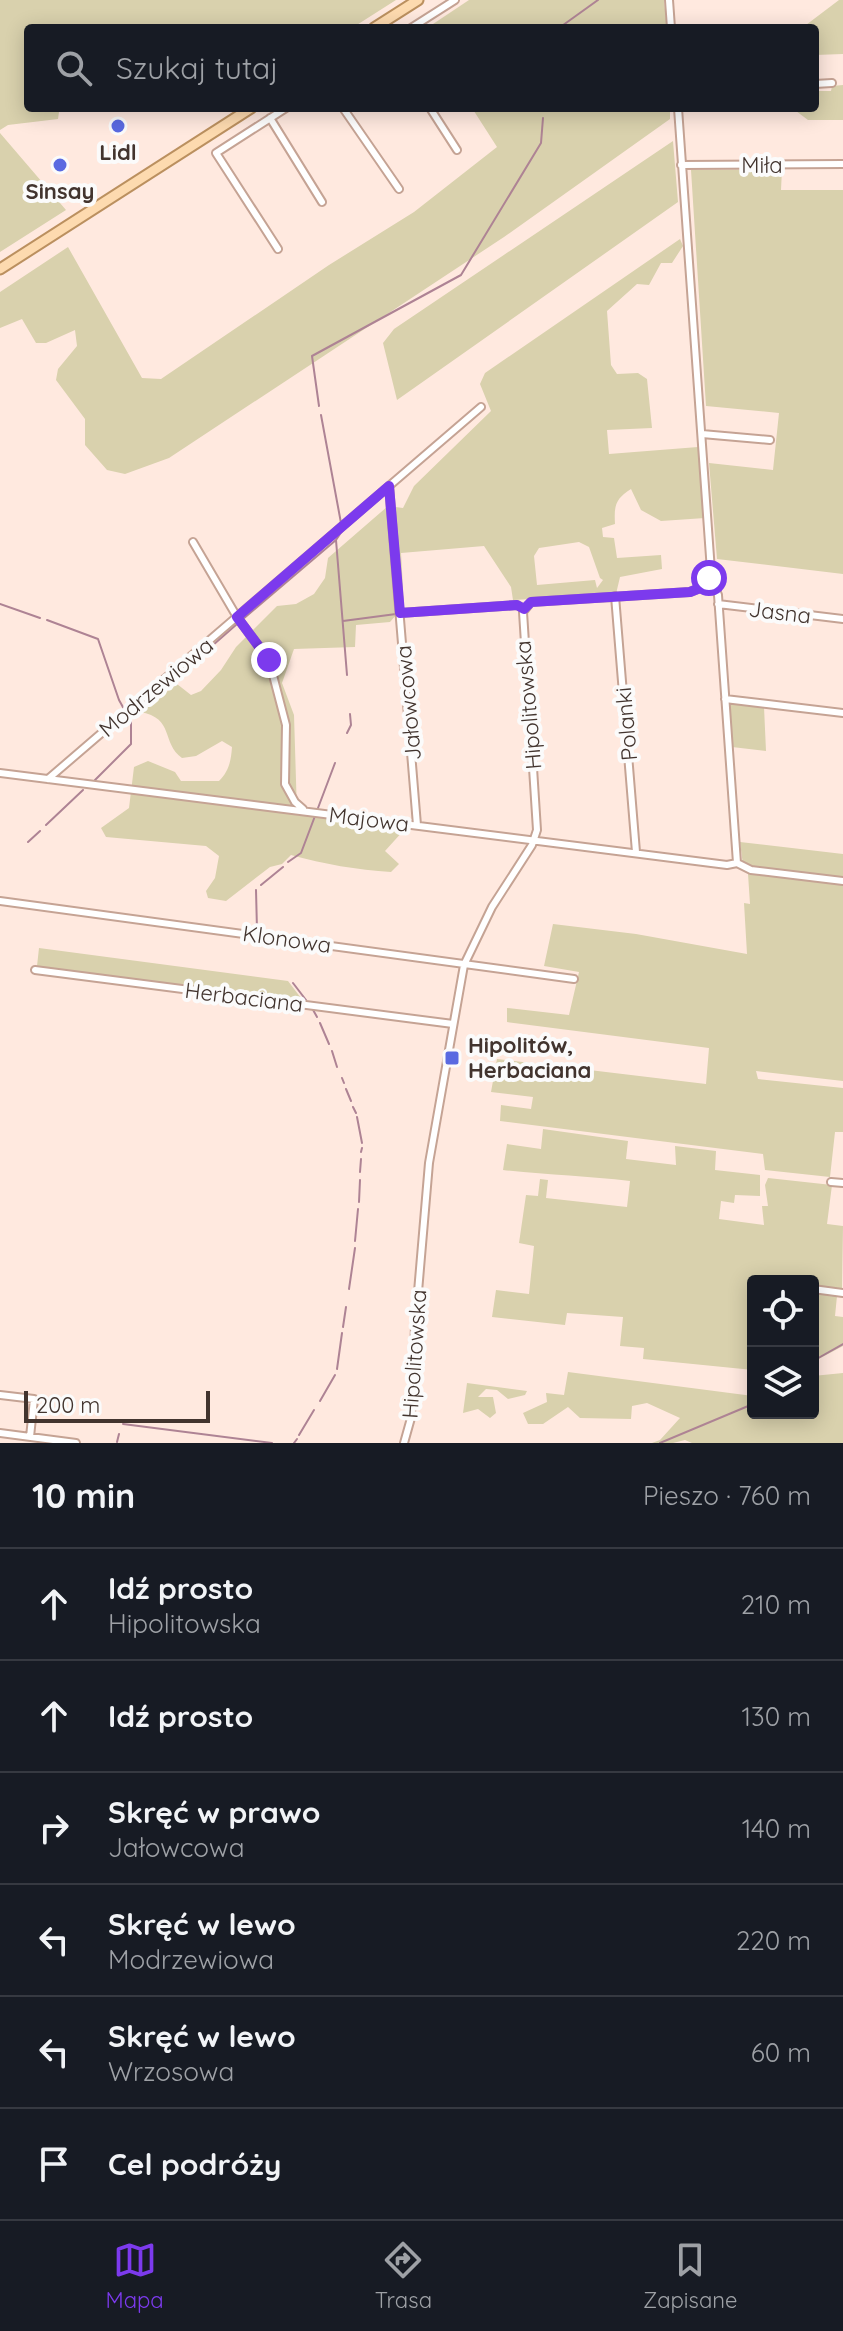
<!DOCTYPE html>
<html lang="pl">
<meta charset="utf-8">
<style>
body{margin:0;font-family:Quicksand,sans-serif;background:#20242c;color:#f1f3f6}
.controls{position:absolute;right:24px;bottom:24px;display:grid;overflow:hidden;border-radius:8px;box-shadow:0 4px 20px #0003}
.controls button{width:72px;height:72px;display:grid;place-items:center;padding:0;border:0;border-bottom:2px solid #363941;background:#171b24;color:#f1f3f6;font:40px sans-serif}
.scale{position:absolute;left:24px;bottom:20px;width:186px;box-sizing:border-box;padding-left:8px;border:4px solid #42342e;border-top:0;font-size:22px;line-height:28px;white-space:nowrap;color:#42342e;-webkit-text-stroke:6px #fbfbfb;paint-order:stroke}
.stop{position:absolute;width:24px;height:24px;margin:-18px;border:6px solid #7c3aed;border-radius:50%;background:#fff}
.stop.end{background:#7c3aed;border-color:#fff;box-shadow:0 2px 8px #0008}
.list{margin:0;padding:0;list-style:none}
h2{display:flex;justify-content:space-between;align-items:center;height:104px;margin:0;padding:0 32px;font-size:34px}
h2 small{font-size:26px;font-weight:400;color:#9ea1a6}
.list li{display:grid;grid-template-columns:52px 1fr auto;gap:24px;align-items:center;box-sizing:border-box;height:112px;padding:0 32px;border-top:2px solid #363941}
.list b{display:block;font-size:30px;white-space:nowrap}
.list p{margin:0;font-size:26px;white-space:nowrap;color:#9ea1a6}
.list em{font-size:26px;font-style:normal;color:#9ea1a6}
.icon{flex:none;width:44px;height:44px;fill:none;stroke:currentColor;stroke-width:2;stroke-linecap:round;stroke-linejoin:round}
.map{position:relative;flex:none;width:843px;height:1443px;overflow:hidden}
.search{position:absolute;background:#171b24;box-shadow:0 4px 20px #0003;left:24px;right:24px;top:24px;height:88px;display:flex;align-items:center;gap:20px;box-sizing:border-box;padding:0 28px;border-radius:8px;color:#9ea1a6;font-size:30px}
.sheet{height:776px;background:#171b24}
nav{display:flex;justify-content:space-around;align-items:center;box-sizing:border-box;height:112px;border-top:2px solid #363941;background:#171b24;font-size:22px;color:#9ea1a6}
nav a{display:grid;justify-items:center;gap:4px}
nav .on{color:#7c3aed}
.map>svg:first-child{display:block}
</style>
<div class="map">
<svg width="843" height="1443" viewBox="0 0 843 1443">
<rect width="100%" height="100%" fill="#ffe9df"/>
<path fill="#d9d1ad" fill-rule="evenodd" d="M 0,0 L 396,0 L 352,28 L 28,28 L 28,108 L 65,108 L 59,112 L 58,119 L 8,125 L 0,130 Z
M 469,0 L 664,0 L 667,28 L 427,28 Z
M 839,0 L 843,0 L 843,54 L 815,55 L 815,28 L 802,28 Z
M 843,85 L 843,120 L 808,120 L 792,108 L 815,108 L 815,88 L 819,91 L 831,91 L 832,86 Z
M 472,108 L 670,108 L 670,119 L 504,237 L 169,458 L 125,474 L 107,470 L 85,445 L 85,419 L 56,380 L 58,369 L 77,346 L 75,330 L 46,343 L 36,343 L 22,319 L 0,328 L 0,292 L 68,247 L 142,378 L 161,379 L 329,265 L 414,212 L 497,147 Z
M 0,133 L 66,210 L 0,252 Z
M 673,141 L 678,202 L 397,400 L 383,343 L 394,329 Z
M 782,169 L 781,190 L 843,190 L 843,574 L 717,559 L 709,463 L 773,470 L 779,413 L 706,406 L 691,170 Z
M 680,239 L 683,246 L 672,263 L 661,263 L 649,285 L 637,284 L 607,311 L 611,365 L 617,374 L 638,373 L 647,379 L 652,428 L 607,430 L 609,454 L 698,447 L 705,518 L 661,521 L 641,510 L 631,489 C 615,499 614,506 615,524 L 602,528 L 603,537 L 614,538 L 617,558 L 661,555 L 662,569 L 620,577 L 616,594 L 513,600 L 511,587 L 484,546 L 401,553 L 404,606 L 390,622 L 356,625 L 355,647 L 294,649 L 282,683 L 294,715 L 297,813 L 404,830 L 385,851 L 399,864 L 391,872 C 357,870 324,864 291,855 L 282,864 L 270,867 L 226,901 L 208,898 L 206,891 L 215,878 L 219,856 L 206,846 L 106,837 L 101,828 L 129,808 L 134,767 L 148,761 L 175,772 L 181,781 L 219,781 C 229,771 231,761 232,747 L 222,741 L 196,756 L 182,758 C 161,743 175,718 140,712 L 177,684 L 191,695 L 201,691 L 221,670 L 236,647 L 277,606 L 296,604 L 314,594 L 325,578 L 328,558 L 388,506 L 403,508 L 414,486 L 491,411 L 480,384 L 485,373 ZM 579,542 L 589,547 L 600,578 L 603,580 L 597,588 L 595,580 L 537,585 L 534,556 L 539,548 Z
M 728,703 L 764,707 L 766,751 L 732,747 Z
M 740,842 L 843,854 L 843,878 L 743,865 Z
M 748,874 L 843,885 L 843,1081 L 756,1071 L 758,1079 L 843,1088 L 843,1132 L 835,1132 L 830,1177 L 765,1170 L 763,1154 L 500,1121 L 501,1105 L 531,1109 L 533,1097 L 491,1092 L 497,1059 L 706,1084 L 709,1048 L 507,1022 L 507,1008 L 569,1015 L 579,972 L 544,966 L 553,924 L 636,934 L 747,954 L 744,903 L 750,904 Z
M 39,948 L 288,981 L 304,1002 L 37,966 Z
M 543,1129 L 628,1141 L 626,1159 L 676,1165 L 675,1146 L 716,1151 L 715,1170 L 760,1175 L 760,1196 L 735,1195 L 734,1203 L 721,1201 L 719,1219 L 764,1225 L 762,1206 L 768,1206 L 765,1185 L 768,1178 L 832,1185 L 827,1224 L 843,1226 L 842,1289 L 813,1286 L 813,1281 L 779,1281 L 774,1277 L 770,1281 L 753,1281 L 753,1370 L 643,1359 L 644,1348 L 620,1346 L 623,1317 L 567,1313 L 565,1325 L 492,1317 L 496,1290 L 529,1294 L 534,1246 L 519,1243 L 526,1195 L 538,1196 L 540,1179 L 548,1180 L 546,1198 L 627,1207 L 630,1181 C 588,1176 546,1175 503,1170 L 507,1144 L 541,1149 Z
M 813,1293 L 837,1296 L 835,1316 L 843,1317 L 843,1346 L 813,1362 Z
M 568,1372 L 753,1396 L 753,1413 L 813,1413 L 813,1376 L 843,1373 L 843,1443 L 692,1443 L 685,1440 L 673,1443 L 652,1443 L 660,1440 L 680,1418 L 647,1403 L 632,1406 L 631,1419 L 580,1418 L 568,1407 L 543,1424 L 528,1424 L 523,1413 L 547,1402 L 546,1393 L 564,1395 Z
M 467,1383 L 527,1391 L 525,1395 L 508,1399 L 497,1390 L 486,1389 L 478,1397 L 493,1397 L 496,1413 L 490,1418 L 478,1409 L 463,1413 Z"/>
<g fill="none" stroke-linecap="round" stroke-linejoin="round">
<path stroke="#ae8394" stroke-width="2" d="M 559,28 L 598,0
M 319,406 L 312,356 L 461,275 L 541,143 L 543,118
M 321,415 L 341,523
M 336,540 L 347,675
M 0,604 L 40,618
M 243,619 L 336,540 L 342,531
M 47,620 L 98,639 L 119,700 L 124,709
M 343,621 L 396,614
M 131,717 L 237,624
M 347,733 L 351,725 L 350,714
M 95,780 L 131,744 L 131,717 L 128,714
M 318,808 L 335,763
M 46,825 L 83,790
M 28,842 L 40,831
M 288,862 L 301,853 L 315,816
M 261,885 L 283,867
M 256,890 L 257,930
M 293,983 L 306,1000
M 312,1008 L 317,1017
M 320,1023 L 329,1044
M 332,1051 L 337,1067
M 342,1078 L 344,1083
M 346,1089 L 351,1101
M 353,1107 L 356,1113
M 357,1117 L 362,1143
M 361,1152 L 362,1148
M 360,1172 L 361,1159
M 359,1202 L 360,1180
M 355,1241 L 358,1209
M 349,1289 L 355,1248
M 343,1327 L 346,1307
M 813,1361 L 843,1344
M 337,1369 L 342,1333
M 320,1401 L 335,1375
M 123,1424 L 272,1443
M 299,1435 L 314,1410
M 117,1442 L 119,1434
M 294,1443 L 297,1439
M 660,1443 L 753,1404"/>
<g stroke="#c5a394" stroke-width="10">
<path id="minor" d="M 669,0 L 671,28
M 411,28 L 455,0
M 815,84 L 832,83
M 343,108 L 399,189
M 430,108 L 457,150
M 270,118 L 322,202
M 681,165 L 843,164
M 278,249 L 216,153 L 286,108
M 702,434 L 770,440
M 389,486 L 417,825
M 193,542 L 237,617 L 269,660 L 286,725 L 285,784 L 295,802 L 303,809
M 706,582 L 715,588 L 718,595 L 737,863
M 615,596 L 636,852
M 718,604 L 843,619
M 400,613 L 517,605 L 524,609
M 725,699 L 843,713
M 0,773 L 727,865 L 737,863
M 48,779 L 481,407
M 737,863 L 751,870 L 843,881
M 0,901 L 574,979
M 35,970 L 453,1024
M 831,1182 L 843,1183
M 813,1289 L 843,1293
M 0,1395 L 34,1399 L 30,1437
M 0,1433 L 76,1443
M 404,1443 L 411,1418 L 415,1327 L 429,1163 L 464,965 L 492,907 L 532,845 L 537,830 L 523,612 L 531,602 L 690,592 L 700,588 L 711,571 L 678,108"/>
</g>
<g stroke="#bb905f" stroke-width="13">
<path id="primary" d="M 374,28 L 418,0
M 0,269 L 251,108"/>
</g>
<use href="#minor" stroke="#fff" stroke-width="6"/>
<use href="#primary" stroke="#fddaaf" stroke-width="9"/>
</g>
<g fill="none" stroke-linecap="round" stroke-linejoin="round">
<path stroke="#7c3aed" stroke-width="10" d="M 269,660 L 237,617 L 389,486 L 400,613 L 517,605 L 524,609 L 531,602 L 690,592 L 700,588 L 709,578"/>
</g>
<g fill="#5a6ae1" stroke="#fbfbfb" stroke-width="3">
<circle cx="118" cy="126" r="8"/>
<circle cx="60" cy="165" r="8"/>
<rect x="444" y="1050" width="16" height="16" rx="4"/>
</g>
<g text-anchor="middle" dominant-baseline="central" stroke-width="8" stroke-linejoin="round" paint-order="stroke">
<g font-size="22" font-weight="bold" fill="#42342e" stroke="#fbfbfb">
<text x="118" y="152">Lidl</text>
<text x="60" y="191">Sinsay</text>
<text x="468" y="1045" text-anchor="start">Hipolitów,<tspan x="468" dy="25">Herbaciana</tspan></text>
</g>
<g font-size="22" fill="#42342e" stroke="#fbfbfb">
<text x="762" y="165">Miła</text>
<text transform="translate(780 612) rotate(7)">Jasna</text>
<text transform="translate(156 687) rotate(-40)">Modrzewiowa</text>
<text transform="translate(408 703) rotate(-95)">Jałowcowa</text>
<text transform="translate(528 705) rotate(-95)">Hipolitowska</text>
<text transform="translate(626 724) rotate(-95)">Polanki</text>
<text transform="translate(369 819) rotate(7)">Majowa</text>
<text transform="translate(287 939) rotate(8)">Klonowa</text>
<text transform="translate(244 997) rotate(7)">Herbaciana</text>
<text transform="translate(414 1354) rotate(-86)">Hipolitowska</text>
</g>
</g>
</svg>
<div class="controls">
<button><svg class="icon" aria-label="locate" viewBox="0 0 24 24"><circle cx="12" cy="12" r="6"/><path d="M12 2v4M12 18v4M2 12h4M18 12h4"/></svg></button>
<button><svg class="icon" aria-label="layers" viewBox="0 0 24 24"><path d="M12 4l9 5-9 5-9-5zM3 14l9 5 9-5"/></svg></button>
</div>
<div class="scale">200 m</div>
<div class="stop" style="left:709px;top:578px"></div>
<div class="stop end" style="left:269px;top:660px"></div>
<div class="search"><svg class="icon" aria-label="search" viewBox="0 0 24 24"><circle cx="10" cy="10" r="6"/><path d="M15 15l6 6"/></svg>Szukaj tutaj</div>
</div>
<section class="sheet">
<h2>10 min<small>Pieszo · 760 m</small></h2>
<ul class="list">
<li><svg class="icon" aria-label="ahead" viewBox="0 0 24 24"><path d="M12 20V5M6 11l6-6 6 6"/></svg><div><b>Idź prosto</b><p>Hipolitowska</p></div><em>210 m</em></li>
<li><svg class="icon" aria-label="ahead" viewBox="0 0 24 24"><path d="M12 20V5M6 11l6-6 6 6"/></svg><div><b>Idź prosto</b></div><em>130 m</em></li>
<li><svg class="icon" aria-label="right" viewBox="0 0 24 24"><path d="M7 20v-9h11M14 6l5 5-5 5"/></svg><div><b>Skręć w prawo</b><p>Jałowcowa</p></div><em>140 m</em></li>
<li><svg class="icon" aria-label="left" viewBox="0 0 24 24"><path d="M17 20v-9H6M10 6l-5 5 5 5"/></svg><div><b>Skręć w lewo</b><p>Modrzewiowa</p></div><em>220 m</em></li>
<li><svg class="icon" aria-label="left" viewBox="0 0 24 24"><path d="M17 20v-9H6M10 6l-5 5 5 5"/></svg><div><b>Skręć w lewo</b><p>Wrzosowa</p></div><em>60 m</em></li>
<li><svg class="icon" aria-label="arrive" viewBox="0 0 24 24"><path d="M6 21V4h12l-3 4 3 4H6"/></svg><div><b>Cel podróży</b></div></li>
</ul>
</section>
<nav>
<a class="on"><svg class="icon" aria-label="map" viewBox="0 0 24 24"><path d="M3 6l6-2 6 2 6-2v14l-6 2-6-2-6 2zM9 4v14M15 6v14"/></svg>Mapa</a>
<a><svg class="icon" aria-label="directions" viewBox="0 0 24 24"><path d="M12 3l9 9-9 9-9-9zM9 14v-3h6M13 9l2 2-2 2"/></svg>Trasa</a>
<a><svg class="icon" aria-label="saved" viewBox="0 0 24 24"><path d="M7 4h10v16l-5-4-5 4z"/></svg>Zapisane</a>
</nav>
